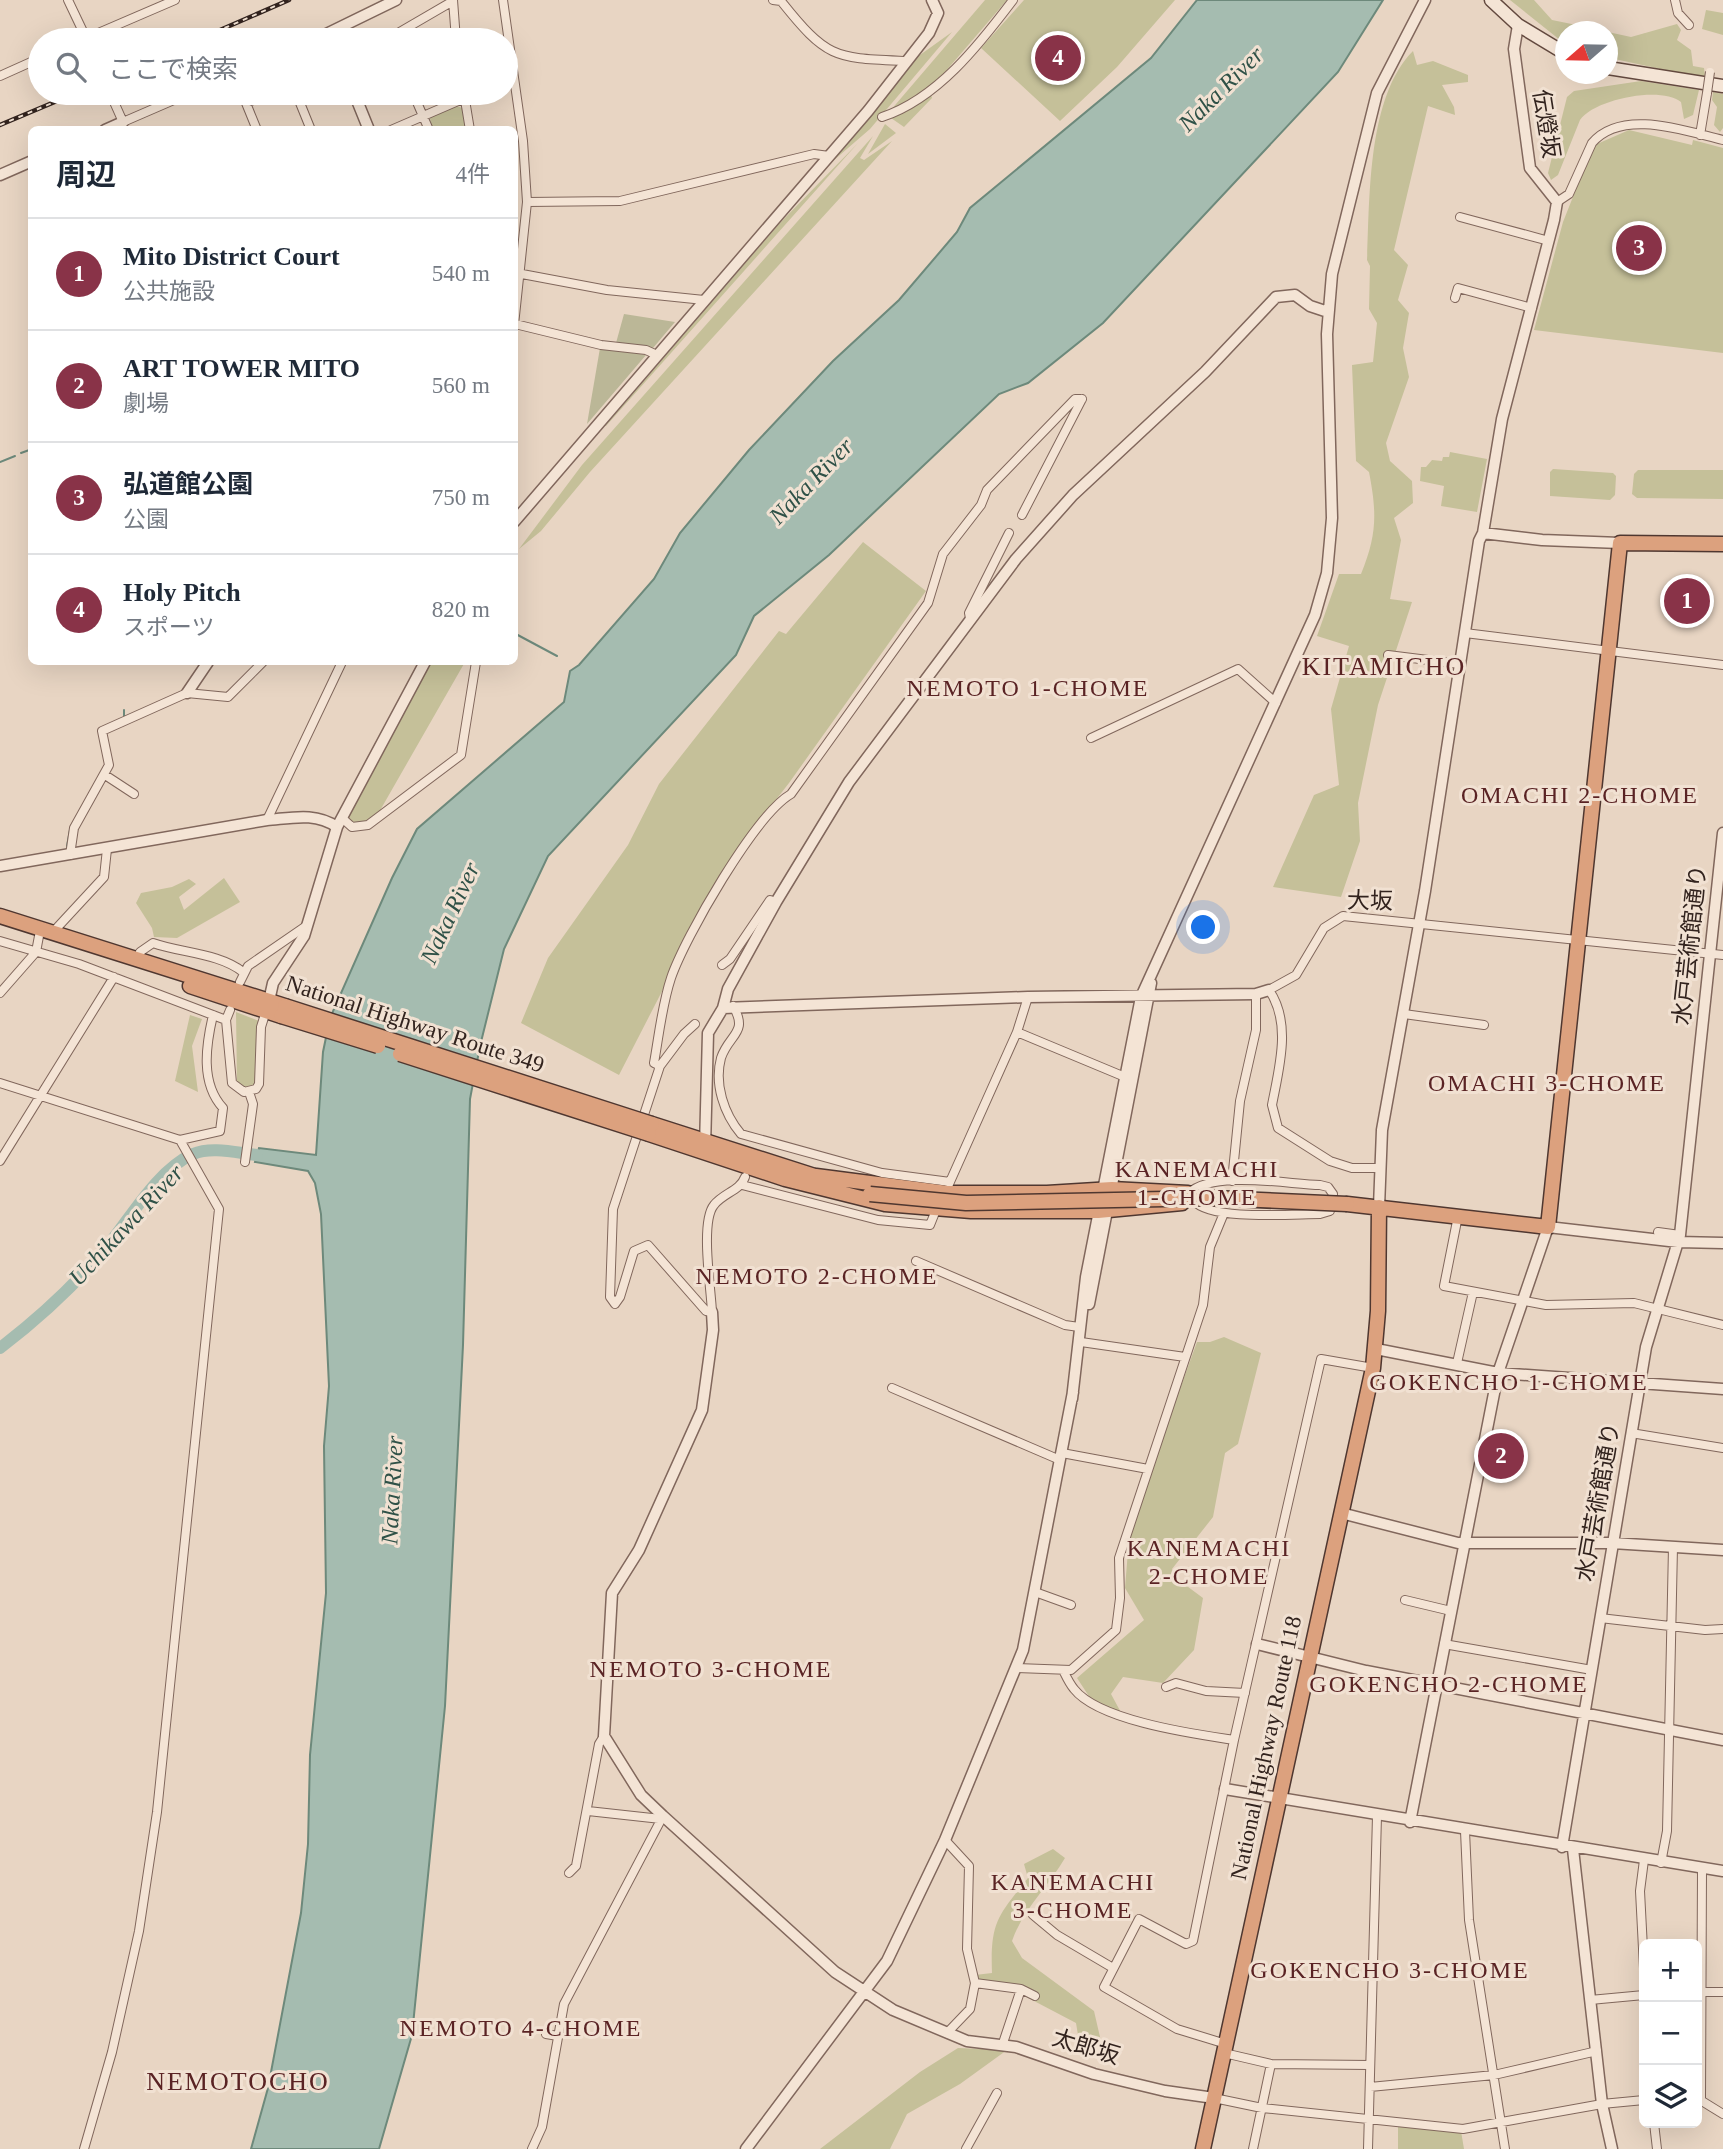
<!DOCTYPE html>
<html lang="ja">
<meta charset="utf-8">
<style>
body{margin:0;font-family:"Times New Roman","Noto Sans JP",serif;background:#f6f6f7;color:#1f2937}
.controls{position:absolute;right:21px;bottom:21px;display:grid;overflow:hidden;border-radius:10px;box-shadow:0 7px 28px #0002}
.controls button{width:63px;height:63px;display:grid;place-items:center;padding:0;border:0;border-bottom:2px solid #e0e1e3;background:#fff;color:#1f2937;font:35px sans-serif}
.compass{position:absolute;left:1555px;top:21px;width:63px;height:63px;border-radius:50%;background:#fff;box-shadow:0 7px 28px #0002;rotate:250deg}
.you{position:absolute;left:1204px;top:928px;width:24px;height:24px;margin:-18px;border:5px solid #fff;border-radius:50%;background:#1a73e8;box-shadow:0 0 0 10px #1a73e833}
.badge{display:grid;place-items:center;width:46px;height:46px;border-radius:50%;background:#893348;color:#fff;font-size:23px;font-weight:700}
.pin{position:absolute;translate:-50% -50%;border:4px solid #fff;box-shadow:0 2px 7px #0006}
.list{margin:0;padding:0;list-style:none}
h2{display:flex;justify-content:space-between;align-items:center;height:91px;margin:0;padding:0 28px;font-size:30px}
h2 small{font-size:23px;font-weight:400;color:#747a83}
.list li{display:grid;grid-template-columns:46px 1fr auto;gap:21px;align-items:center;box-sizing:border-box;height:112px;padding:0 28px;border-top:2px solid #e0e1e3}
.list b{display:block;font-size:26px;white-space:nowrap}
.list p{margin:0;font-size:23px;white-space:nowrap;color:#747a83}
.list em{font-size:23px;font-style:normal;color:#747a83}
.icon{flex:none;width:38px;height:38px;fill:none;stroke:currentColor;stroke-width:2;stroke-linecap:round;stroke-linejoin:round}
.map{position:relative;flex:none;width:1723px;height:2149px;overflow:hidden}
.search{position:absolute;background:#fff;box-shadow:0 7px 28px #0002;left:28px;top:28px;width:490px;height:77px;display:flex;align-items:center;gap:18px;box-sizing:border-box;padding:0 24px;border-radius:38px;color:#747a83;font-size:26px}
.panel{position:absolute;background:#fff;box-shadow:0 7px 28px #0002;left:28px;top:126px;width:490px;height:539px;border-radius:10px}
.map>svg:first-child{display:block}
</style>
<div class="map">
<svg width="1723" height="2149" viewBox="0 0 1723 2149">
<rect width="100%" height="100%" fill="#e8d5c3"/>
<path fill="#c5c099" d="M 985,0 L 1007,0 L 933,86 L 890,111 Z
M 1024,0 L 1175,0 L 1117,67 L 1060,121 L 981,48 Z
M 1510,0 L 1534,0 L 1552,20 L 1606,31 L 1566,32 L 1565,44 Z
M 1706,10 L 1723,13 L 1723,35 L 1702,29 Z
M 1677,24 L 1681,30 L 1677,40 L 1691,50 L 1693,66 L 1704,68 L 1705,76 L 1702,78 L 1610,58 L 1608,60 L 1608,32 L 1631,37 Z
M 952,32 L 870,129 L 826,167 L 913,60 Z
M 1413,51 L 1417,65 L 1433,61 L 1468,75 L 1468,82 L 1442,85 L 1454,107 L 1455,115 L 1428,106 L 1394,250 L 1408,265 L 1398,300 L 1409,313 L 1403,348 L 1409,377 L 1386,443 L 1390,461 L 1412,481 L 1413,503 L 1394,518 L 1401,540 L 1390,599 L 1412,602 L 1378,705 L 1358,803 L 1360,841 L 1341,897 L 1273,887 L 1314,795 L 1339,785 L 1331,709 L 1349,646 L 1317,636 L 1339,574 L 1361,574 C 1377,535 1377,513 1369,472 L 1356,461 L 1352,365 L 1373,362 L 1377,323 L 1369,309 L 1370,266 L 1367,260 C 1370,199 1367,97 1413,51 Z
M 1641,81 L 1699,90 L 1693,115 L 1684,119 L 1681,102 C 1661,86 1595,99 1580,120 L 1558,175 L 1551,180 L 1548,173 L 1567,97 L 1574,91 Z
M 930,92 L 932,98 L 904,127 L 891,118 Z
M 1713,92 L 1723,94 L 1723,128 L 1720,132 L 1714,125 L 1717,107 L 1712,100 Z
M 457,106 L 462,108 L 465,129 L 432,129 L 430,118 Z
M 885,124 L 896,133 L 868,154 Z
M 1629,130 L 1692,145 L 1693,140 L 1723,148 L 1723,353 L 1534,330 L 1563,222 L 1590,154 L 1597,144 Z
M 873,136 L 860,158 L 864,160 L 892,141 L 590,472 L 541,531 L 519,549 L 582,465 Z
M 858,143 L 606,426 L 605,426 L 779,224 Z
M 1450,452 L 1487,459 L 1477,512 L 1441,506 L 1444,486 L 1420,481 L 1421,467 L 1426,467 L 1432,460 L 1442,461 L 1443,457 L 1449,457 Z
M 1553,469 L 1613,473 L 1616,476 L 1615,495 L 1610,500 L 1550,496 L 1550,472 Z
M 1638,470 L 1723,470 L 1723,499 L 1637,498 L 1632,494 L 1634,474 Z
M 863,542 L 926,591 L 789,783 L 730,859 L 619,1075 L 521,1023 L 548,958 L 628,845 L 659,784 L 779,631 L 786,634 Z
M 430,662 L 465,662 L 378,814 L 360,825 L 345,818 Z
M 224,878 L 240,902 L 177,938 L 154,937 L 152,928 L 136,903 L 141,893 L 172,887 L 189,879 L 196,884 L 179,897 L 184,910 Z
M 236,1012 L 259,1021 L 258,1078 L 254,1085 L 241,1088 L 237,1083 Z
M 190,1015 L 202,1019 L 192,1046 L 198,1092 L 175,1081 Z
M 1224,1337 L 1261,1353 L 1238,1444 L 1225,1453 L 1213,1517 L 1172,1569 L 1176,1578 L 1203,1598 L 1194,1650 L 1163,1683 L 1123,1677 L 1111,1694 L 1124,1718 L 1100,1713 L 1077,1678 L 1144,1620 L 1125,1588 L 1130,1526 L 1197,1342 L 1210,1342 Z
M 1053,1849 L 1065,1858 C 1048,1887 1023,1909 1012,1941 L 1022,1958 L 1094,2011 L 1103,2050 L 1078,2035 L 1076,2023 L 1000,1983 L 976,1982 L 975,1975 L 992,1973 C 990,1922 998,1916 1028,1878 L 1024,1864 Z
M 958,2048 L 1007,2050 L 960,2084 L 907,2114 L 890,2149 L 820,2149 L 920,2072 Z
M 1398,2125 L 1461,2131 L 1464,2149 L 1398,2149 Z"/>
<path fill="#bbb797" d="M 624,314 L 675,322 L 653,348 L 616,343 Z
M 600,348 L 646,355 L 587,424 Z"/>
<path fill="#a5bcb0" stroke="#6d897b" stroke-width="2" d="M 1197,0 L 1383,0 L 1338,72 L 1103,323 L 1028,383 L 999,394 L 829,555 L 754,616 L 736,655 L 548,856 L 504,949 L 480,1046 L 470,1099 L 463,1345 L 445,1706 L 412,2035 L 379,2149 L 251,2149 L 268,2088 L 301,1913 L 308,1844 L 310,1755 L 326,1593 L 324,1446 L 329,1386 L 321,1214 L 315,1183 L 308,1171 L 255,1162 L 259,1148 L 316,1155 L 323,1052 L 330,1018 L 392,878 L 417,829 L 564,702 L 570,671 L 579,665 L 654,579 L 680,533 L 749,450 L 833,361 L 899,300 L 957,232 L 970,208 L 1151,58 Z"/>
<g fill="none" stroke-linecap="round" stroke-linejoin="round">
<path stroke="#6d897b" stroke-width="2" d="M 21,453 L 32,449
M 0,462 L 15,456
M 514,633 L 557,656
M 124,710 L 124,717
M 67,846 L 70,830"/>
<path stroke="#a5bcb0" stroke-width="12" d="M 0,1348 C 38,1319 75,1285 106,1248 C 130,1219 157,1170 193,1154 C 212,1146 237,1153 257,1155"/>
<g stroke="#81675c" stroke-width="10">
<path id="minor" d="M 68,0 L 87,40
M 453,0 L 456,40
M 503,0 L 523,141 L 527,202 L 514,325
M 773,0 L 781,1 C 828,60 835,58 907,61
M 1675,0 L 1678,13 L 1689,25
M 82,40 L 175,0
M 386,40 L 453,1
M 0,76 L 40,58
M 110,93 L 123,122 L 190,93
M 296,93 L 311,130
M 413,93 L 429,130
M 464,94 L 470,130
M 882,117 C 937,99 979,45 1013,0
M 257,130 L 246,103 L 270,93
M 391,130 L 465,98
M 1700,135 L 1707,93
M 527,202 L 620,201 L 814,154 L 829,156
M 1557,202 L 1569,194 L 1592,143 C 1622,108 1685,131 1723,140
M 1460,217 L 1549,241
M 522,274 L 607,290 L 704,300
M 1455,298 L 1458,288 L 1532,308
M 515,324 L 601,345 L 646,350 L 657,355
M 1022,515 L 1082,399
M 970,618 L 969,613 L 1009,533
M 1465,633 L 1723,665
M 1388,655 L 1460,664
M 1091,738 L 1238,669 L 1276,703
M 105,775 L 134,794
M 342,818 L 352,827 L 368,825 L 461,755 L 476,662
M 267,820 L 342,662
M 70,855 L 74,828 L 109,765 L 102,731 L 187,693 L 228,697 L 263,662
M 54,931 L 104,877 L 107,849
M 0,941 L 79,964 L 226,1020
M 140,952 L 153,943 C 181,953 219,953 243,972
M 722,965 L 730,959 L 770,900 L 776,902
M 240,982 L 248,966 L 306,926
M 0,993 L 36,952 L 39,936
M 733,1006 C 749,1033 729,1034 721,1058 C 714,1084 724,1114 741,1134 L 882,1173 L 950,1182
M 230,1010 L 226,1020 L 232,1083 L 244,1092 L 256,1089 L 259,1084 L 261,1027 L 267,1008
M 1404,1014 L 1484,1025
M 695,1024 L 684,1034 L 660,1066 L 613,1209 L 610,1297 L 615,1304 L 620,1297 L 634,1251 L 648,1245 L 706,1311 L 712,1312 C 711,1288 700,1222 714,1205 C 723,1193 740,1191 745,1177
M 1017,1032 L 1125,1077
M 660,1066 L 654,1063 C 659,1035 662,1005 671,978 C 685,937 755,815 791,794 L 928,603 L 943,554 L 981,505 L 987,490 L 1075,399 L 1082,399
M 0,1083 L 180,1140 L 219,1209 L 157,1812 L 139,1931 L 112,2052 L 84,2149
M 180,1140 L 220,1131 L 223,1108 C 200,1083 206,1045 213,1015
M 0,1161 L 114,977
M 245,1162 L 253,1104 L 249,1092
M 1380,1168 L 1352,1168 L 1330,1161 L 1278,1128 L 1272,1105 C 1279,1068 1292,1023 1269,990 L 1296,975 L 1324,928 L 1343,916 L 1723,955
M 1232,1181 L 1240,1101 L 1256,1030 L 1256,994
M 949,1184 L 1017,1032 L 1028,997
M 742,1185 L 878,1220 L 930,1225 L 936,1210
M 1189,1193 C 1214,1170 1286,1184 1320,1185 L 1328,1187 L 1333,1194 L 1330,1211 L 1320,1214 C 1293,1214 1211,1221 1194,1201
M 1458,1216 L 1444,1286 L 1546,1305 L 1634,1303 L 1723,1325
M 1658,1232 L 1680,1235
M 916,1261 L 1065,1325 L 1079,1327
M 1081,1342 L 1185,1357
M 1457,1363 L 1473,1292
M 892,1388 L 1060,1460
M 1631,1433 L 1723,1448
M 1062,1453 L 1148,1469
M 1035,1592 L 1071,1605
M 1405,1600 L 1451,1611
M 1600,1618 L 1705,1630 L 1723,1629
M 1444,1644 L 1592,1670
M 1017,1668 L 1071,1670 L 1116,1630 L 1120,1598 L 1119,1558 L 1203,1305 L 1210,1247 L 1224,1213
M 1063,1670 C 1066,1676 1069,1683 1074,1689 C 1099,1721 1195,1734 1234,1740
M 1166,1687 L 1176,1683 L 1206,1691 L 1245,1693
M 588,1811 L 661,1819
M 1465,1831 L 1469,1920 L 1505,2149
M 945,1840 L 969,1866 L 967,1949 L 975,1983 L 970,2009 L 947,2033
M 1644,1860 L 1640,1891 L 1644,1968
M 1661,1863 L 1667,1831 L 1673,1547
M 569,1873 L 576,1866 L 599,1744 L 604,1736
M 1033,1915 L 1057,1935 L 1113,1968
M 975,1983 L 1021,1989 L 1035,1996
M 1697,1992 L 1723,1992
M 1590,2000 L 1644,1995
M 546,2034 L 558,2036
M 1226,2044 L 1177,2029 L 1104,1987 L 1139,1919 L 1186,1944 L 1193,1941 L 1234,1740 L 1321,1359 L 1373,1368
M 1002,2046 L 1021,1989
M 1224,2053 L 1271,2064 L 1370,2065
M 1370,2087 L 1494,2075 L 1597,2051
M 1214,2098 L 1262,2108 L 1463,2129 L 1602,2104 L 1644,2100
M 1697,2098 L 1723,2114
M 1701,2098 L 1702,1870
M 1654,2123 L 1657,2149
M 532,2149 L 542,2127 L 564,2004 L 663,1816
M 966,2149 L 997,2093
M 1253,2149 L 1271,2064
M 1368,2149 L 1377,1816"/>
</g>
<g stroke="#81675c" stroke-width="13">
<path id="tertiary" d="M 314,40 L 396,0
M 354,93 L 369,130
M 105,130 L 123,122
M 0,175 L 32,161
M 514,522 L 868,111 L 929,33 L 938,13 L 932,0
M 1483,533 L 1542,540 L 1620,543
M 187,693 L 208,662
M 337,827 L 425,662
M 0,866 L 267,820 C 292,818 315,812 337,827 L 304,936 L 273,983 L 269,1001
M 723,1008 L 728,989 L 776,902 L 849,782 L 1016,559 L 1073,495 L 1205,372 L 1276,297 L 1295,295 L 1310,306 L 1328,312
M 705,1147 L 708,1033 L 723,1008 L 1028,997 L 1256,994 L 1269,990
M 1379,1207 L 1382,1130 L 1425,891 L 1479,541 L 1483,533 L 1502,419 L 1554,220 L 1557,202 L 1530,168 L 1514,49 L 1518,25
M 1089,1304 L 1151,983
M 712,1312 L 713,1330 L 702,1410 L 639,1550 L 612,1593 L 604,1736 L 641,1795 L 663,1816 L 835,1972 L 893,2010 L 967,2041 L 1016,2047 L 1094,2074 L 1165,2091 L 1214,2098
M 1376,1349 L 1498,1373 L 1723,1389
M 1072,1399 L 1086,1277 L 1141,997 L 1315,615 L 1327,573 L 1332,518 L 1327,334 L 1332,274 L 1377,93 L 1425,0
M 1341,1513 L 1458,1543 L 1612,1543 L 1723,1550
M 1257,1644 L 1366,1671 L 1723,1740
M 1225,1789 L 1723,1871
M 1410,1822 L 1498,1373 L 1548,1227 L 1678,1242 L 1723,1243
M 1562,1847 L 1646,1347 L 1680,1235 L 1723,833
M 1573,1849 L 1602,2104 L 1612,2149
M 746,2149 L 887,1961 L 945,1840 L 1023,1650 L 1073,1392"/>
</g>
<g stroke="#63493f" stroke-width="15">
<path id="secondary" d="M 1491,0 L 1518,25 L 1566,54
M 1608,68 L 1723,86"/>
</g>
<g stroke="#4f3730" stroke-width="17">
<path id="trunk" d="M 0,916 L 285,1006
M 190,986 L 281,1016
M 652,1124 L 824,1179
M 649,1134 L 785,1179 L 885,1204 L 971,1211 L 1098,1211 L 1182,1203
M 816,1176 L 947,1193 L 1047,1193 L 1112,1189 L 1188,1193
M 1347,1204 L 1548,1227 L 1620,543 L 1723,544
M 1203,2149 L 1373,1368 L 1378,1311 L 1379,1207"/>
</g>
<use href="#minor" stroke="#f4e4d5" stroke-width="8"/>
<use href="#tertiary" stroke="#f4e4d5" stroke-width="10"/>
<use href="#secondary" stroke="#f4e4d5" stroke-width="12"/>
<use href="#trunk" stroke="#dca17e" stroke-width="14"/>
<g stroke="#32231e" stroke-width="4.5">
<path id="rail" d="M 197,40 L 289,0
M 0,125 L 76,93"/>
</g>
<use href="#rail" stroke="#f1e1d2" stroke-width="2" stroke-dasharray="5" stroke-linecap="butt"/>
<g stroke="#81675c" stroke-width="10" stroke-linecap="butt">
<path id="minor-bridge" d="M 1707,93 L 1710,72"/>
</g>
<g stroke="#4f3730" stroke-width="17" stroke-linecap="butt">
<path id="trunk-bridge" d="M 285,1006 L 652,1124
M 281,1016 L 378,1046
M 400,1054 L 649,1134
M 870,1194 L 966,1203 L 1214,1198 L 1347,1204"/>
</g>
<use href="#minor-bridge" stroke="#f4e4d5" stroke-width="8"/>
<use href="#trunk-bridge" stroke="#dca17e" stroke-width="14"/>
</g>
<g text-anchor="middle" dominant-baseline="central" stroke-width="6" stroke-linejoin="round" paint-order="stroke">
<g font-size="23" fill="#32231e" stroke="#f1e1d2">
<text transform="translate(1546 124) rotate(81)">伝燈坂</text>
<text transform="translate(1370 901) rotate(1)">大坂</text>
<text transform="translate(1690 945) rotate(-84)">水戸芸術館通り</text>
<text transform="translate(415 1024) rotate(18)">National Highway Route 349</text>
<text transform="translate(1598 1502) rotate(-80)">水戸芸術館通り</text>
<text transform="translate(1266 1748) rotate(-78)">National Highway Route 118</text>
<text transform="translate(1086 2047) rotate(17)">太郎坂</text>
</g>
<g font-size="24" font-style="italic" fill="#2f5147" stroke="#f1e1d2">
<text transform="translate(1221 89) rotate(-45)">Naka River</text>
<text transform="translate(811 481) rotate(-46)">Naka River</text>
<text transform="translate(450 913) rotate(-65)">Naka River</text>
<text transform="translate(126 1225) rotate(-47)">Uchikawa River</text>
<text transform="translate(392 1490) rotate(-87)">Naka River</text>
</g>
<g font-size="24" letter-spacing="2" fill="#5a2324" stroke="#f1e1d2">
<text x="1028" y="688">NEMOTO 1-CHOME</text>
<text x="1580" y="795">OMACHI 2-CHOME</text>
<text x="1547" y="1083">OMACHI 3-CHOME</text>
<text x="1197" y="1169">KANEMACHI<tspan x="1197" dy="28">1-CHOME</tspan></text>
<text x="817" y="1276">NEMOTO 2-CHOME</text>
<text x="1509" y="1382">GOKENCHO 1-CHOME</text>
<text x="1209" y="1548">KANEMACHI<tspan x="1209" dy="28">2-CHOME</tspan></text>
<text x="711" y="1669">NEMOTO 3-CHOME</text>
<text x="1449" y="1684">GOKENCHO 2-CHOME</text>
<text x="1073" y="1882">KANEMACHI<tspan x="1073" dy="28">3-CHOME</tspan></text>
<text x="1390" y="1970">GOKENCHO 3-CHOME</text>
<text x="521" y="2028">NEMOTO 4-CHOME</text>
</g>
<g font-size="26" letter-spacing="2" fill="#5a2324" stroke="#f1e1d2">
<text x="1384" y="666">KITAMICHO</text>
<text x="238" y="2081">NEMOTOCHO</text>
</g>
</g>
</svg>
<div class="controls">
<button>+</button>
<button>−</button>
<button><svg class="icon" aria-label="layers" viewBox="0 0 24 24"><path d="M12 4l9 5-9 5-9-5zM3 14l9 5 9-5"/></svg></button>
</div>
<svg class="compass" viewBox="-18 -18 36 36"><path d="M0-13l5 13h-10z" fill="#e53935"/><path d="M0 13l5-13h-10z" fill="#747a83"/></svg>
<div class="you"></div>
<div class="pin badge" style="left:1687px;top:601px">1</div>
<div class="pin badge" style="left:1501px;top:1456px">2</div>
<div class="pin badge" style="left:1639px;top:248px">3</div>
<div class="pin badge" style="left:1058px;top:58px">4</div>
<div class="search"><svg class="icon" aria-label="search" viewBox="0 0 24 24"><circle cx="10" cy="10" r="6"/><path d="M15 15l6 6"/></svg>ここで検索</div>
<section class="panel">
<h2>周辺<small>4件</small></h2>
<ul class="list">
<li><span class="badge">1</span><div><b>Mito District Court</b><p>公共施設</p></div><em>540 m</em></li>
<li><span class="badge">2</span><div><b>ART TOWER MITO</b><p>劇場</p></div><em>560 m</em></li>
<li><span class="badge">3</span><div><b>弘道館公園</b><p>公園</p></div><em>750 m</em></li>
<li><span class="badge">4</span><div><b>Holy Pitch</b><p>スポーツ</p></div><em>820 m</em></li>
</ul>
</section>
</div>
